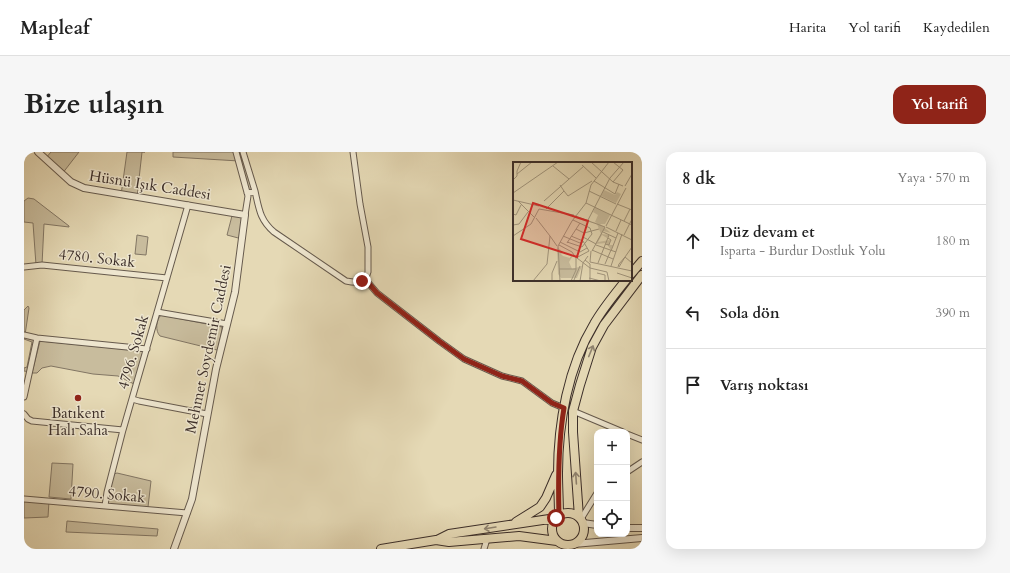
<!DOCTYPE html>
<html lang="tr">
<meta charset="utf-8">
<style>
body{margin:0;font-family:Cardo,serif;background:#f6f6f6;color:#222}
.controls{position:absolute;right:12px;bottom:12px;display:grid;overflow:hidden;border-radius:8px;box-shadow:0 4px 16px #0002}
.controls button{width:36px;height:36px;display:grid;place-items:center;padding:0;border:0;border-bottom:1px solid #e0e0e0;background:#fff;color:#222;font:20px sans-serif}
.stop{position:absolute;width:12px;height:12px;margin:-9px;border:3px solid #8f2418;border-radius:50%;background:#fff}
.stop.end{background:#8f2418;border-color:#fff;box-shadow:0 1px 4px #0008}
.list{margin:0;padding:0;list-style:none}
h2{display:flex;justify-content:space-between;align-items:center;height:52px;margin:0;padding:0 16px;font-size:17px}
h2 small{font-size:13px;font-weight:400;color:#767676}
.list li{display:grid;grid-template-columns:26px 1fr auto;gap:12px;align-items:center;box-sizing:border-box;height:72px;padding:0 16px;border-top:1px solid #e0e0e0}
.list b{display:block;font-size:15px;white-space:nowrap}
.list p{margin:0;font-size:13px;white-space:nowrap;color:#767676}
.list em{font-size:13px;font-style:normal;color:#767676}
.icon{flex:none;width:22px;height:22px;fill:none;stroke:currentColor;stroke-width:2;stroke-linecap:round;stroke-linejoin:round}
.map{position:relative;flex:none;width:618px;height:397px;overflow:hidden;border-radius:12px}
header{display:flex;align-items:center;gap:24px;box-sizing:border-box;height:56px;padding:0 20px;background:#fff;border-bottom:1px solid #e0e0e0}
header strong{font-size:19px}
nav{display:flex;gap:22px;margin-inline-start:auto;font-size:14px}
.intro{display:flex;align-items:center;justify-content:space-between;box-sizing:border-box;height:96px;padding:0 24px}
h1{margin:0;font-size:28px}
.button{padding:10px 18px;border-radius:12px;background:#8f2418;color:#fff;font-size:14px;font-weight:700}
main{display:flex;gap:24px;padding:0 24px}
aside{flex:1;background:#fff;border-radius:12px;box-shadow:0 4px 16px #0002}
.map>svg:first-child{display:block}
</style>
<header>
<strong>Mapleaf</strong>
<nav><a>Harita</a><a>Yol tarifi</a><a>Kaydedilen</a></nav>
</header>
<div class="intro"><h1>Bize ulaşın</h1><a class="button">Yol tarifi</a></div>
<main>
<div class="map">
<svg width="618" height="397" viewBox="0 0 618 397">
<rect width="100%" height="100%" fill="#e5d9b5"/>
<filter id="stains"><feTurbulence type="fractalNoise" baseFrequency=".005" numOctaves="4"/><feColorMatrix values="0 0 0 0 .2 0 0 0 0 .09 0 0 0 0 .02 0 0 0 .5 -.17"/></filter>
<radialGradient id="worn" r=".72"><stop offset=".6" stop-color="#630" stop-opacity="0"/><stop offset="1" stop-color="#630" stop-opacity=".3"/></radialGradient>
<path fill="#c8bc9d" stroke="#827664" d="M 27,0 L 55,0 L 38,22 L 21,7 Z
M 103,0 L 121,0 L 118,0 L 113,45 L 97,43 Z
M 149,0 L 219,0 L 231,39 L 223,41 L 215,9 L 149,5 Z
M 4,46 L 10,47 L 45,74 L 45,75 L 20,72 L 18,113 L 12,113 L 9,71 L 0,70 L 0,49 Z
M 209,60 L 221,63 L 218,87 L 203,83 Z
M 113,83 L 124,85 L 122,103 L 111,102 Z
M 4,154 L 5,156 L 1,183 L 13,186 L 6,220 L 0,219 L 0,216 L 3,215 L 8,190 L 0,187 L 0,158 Z
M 137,163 L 198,175 L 198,178 L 194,197 L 193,198 L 136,184 C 131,179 132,168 137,163 Z
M 16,189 L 118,199 L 119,200 L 110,232 L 94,224 L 69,222 L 27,214 L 18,216 L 13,221 L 8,221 Z
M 28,311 L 49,312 L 47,347 L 25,345 Z
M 93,321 L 127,329 L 124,355 L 84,352 L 84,345 L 90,322 Z
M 0,347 L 25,349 L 24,365 L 0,366 Z
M 43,369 L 134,377 L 133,384 L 42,380 Z"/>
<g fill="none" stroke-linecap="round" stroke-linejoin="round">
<g stroke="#665a4d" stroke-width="7">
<path id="minor" d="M 212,0 L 224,44 L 221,63
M 219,0 L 231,39
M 223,41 L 231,39 C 235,57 236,68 250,80 L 322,129 C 332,131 341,132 344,120 L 344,95 L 336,52 L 329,0
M 0,115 L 18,113 L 143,126
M 341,127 L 353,141 L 415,189 L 440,207 L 478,224 L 498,229 L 528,251 L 540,256
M 133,160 L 203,172
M 0,183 L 13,186 L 123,197
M 0,245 L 13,186
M 108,247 L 115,249 L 183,262
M 549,259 L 599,280
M 0,262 L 4,267 L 8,269 L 99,278
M 603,282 L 618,288
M 603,320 L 618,310
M 0,347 L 163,361
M 81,354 L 83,340 L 99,278 L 164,53
M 557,367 L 573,341
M 460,397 L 463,387"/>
</g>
<g stroke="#665a4d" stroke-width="8">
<path id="tertiary" d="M 14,0 L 47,30 L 60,36 L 221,63 L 211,140 L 192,217 L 168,347 L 150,397
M 559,371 L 573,373
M 603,376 L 618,376
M 550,392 L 618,386"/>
</g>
<g stroke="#3c2f2a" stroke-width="10">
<path id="primary" d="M 607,122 L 618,109
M528 377a16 16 0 1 1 32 0a16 16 0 1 1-32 0Z
M 535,364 C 535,350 534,335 534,321 C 534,271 544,215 570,172 C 579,156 591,142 602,128
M 555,365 L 549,280 L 549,259 L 556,233 L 568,195 L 580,173 L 618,123
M 492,370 L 516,355 L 522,346 L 532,323
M 413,388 L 425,382 L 532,366
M 357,397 L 412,388 L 425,390 L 495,384 L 533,389"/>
</g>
<use href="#minor" stroke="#eee6cf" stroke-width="5"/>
<use href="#tertiary" stroke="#eee6cf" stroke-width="6"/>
<use href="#primary" stroke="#e5d9b5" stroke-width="8"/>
</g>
<defs><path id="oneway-shaft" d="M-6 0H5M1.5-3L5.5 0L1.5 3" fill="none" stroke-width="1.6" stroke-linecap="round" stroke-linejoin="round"/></defs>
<g stroke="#908470">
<use href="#oneway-shaft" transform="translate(567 199) rotate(-68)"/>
<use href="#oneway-shaft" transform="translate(552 326) rotate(-94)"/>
<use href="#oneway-shaft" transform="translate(466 376) rotate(171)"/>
</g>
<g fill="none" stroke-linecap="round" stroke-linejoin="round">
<path stroke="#8f2418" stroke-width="5" d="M 338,129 L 341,127 L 353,141 L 415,189 L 440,207 L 478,224 L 498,229 L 528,251 L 540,256 C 534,292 534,327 535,364 L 532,366"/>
</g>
<circle fill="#8f2418" stroke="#eee6cf" stroke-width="1.5" cx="54" cy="246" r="4"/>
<g text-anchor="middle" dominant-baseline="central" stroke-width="3" stroke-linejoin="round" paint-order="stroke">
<g font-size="15" fill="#3c2f2a" stroke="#eee6cf">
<text transform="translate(126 33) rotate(9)">Hüsnü Işık Caddesi</text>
<text transform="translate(73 106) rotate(6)">4780. Sokak</text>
<text transform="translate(184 197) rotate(-78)">Mehmet Soydemir Caddesi</text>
<text transform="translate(109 200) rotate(-74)">4796. Sokak</text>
<text transform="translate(83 342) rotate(5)">4790. Sokak</text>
</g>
<g font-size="15" fill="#3c2f2a" stroke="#eee6cf">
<text x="54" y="261">Batıkent<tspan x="54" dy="17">Halı Saha</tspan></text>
</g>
</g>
<g transform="translate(489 10)">
<rect width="119" height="119" fill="#e5d9b5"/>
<path d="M 91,28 L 102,33 L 104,30 L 108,32 L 103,41 L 88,34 ZM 82,45 L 97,53 L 92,62 L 87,62 L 98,71 L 90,69 L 89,72 L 96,73 L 94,76 L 89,73 L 85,80 L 97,78 L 96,83 L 100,83 L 98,88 L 93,81 L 82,82 L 88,72 L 84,62 L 73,59 L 84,61 L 82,60 L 85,53 L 80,50 ZM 44,85 L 50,90 L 48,92 L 50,94 L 57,96 L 57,95 L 61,92 L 56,100 L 59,107 L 69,104 L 64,116 L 48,116 L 45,112 Z" fill="#c8bc9d"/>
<path fill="none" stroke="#a1957d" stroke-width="1" d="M 78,0 L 100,20 L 110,24M 100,0 L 110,8 L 100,20M 69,3 L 83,16M 40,4 L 56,17M 4,12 L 19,0M 0,18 L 4,14 L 4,9 L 8,0M 81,19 L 102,32 L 106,22M 112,24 L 119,12M 51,29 L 55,34 L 79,19M 76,29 L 103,42M 0,31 L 45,0M 0,38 L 26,44M 5,39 L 22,56M 31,39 L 71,4M 73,41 L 98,53M 104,42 L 119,48M 26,47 L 61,53M 33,47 L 51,29 L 47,23M 0,52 L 3,53 L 8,43M 98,53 L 119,63M 62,54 L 92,65M 23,56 L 37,74M 75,58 L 97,16 L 111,0M 111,59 L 117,47M 0,63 L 6,62 L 15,50M 93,64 L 113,26M 93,65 L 119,78M 63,67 L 71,71 L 86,67M 103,69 L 108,58M 90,70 L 103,76M 111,73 L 119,57M 0,74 L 18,62 L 26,47M 50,74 L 67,81 L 70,80M 58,74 L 70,79 L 76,89M 70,75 L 83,82M 47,80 L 67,90 L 74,86M 54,80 L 69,85 L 79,72 L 77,66 L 60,58M 54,81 L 67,61M 92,82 L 96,83 L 97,80 L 98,78 L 95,76M 46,83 L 59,90 L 63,96 L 63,108 L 58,119M 83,83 L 103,90M 119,85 L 112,95 L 119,101M 79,88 L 100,97M 78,89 L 77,100 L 119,109M 79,89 L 92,65M 98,89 L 105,71M 63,96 L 76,89M 64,96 L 77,106 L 94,110 L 96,119M 72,98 L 77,102 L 77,119M 85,101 L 96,73M 92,102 L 98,88M 98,104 L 109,72M 105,105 L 106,102 L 112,95 L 106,105M 46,107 L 63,107M 84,111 L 92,113 L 92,119M 104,111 L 119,116M 76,116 L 88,119M 61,118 L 67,104M 20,119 L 34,102 L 37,74 L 44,84M 39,119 L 39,111 L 44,99M 47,119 L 45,84 L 59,59 L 73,41 L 78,23 L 96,0M 67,119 L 70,101 L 75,94"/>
<path fill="#d62828" fill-opacity="0.15" stroke="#d62828" stroke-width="2" d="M 20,41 L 75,59 L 64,95 L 8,77 Z"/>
<rect width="119" height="119" fill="none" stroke="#3c2f2a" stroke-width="2"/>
</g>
<rect width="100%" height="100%" filter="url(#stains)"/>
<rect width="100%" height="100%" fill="url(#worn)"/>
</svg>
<div class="controls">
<button>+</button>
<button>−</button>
<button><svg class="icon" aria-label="locate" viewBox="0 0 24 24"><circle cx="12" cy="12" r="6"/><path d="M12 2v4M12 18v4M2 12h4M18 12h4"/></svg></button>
</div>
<div class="stop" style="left:532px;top:366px"></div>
<div class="stop end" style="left:338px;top:129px"></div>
</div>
<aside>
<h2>8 dk<small>Yaya · 570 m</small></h2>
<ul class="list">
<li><svg class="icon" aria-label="ahead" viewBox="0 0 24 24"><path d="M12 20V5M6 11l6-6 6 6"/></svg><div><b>Düz devam et</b><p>Isparta - Burdur Dostluk Yolu</p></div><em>180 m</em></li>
<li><svg class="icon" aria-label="left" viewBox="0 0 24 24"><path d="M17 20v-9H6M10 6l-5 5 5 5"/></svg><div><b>Sola dön</b></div><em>390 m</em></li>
<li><svg class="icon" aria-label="arrive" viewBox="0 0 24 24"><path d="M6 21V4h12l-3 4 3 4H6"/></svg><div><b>Varış noktası</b></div></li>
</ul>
</aside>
</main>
